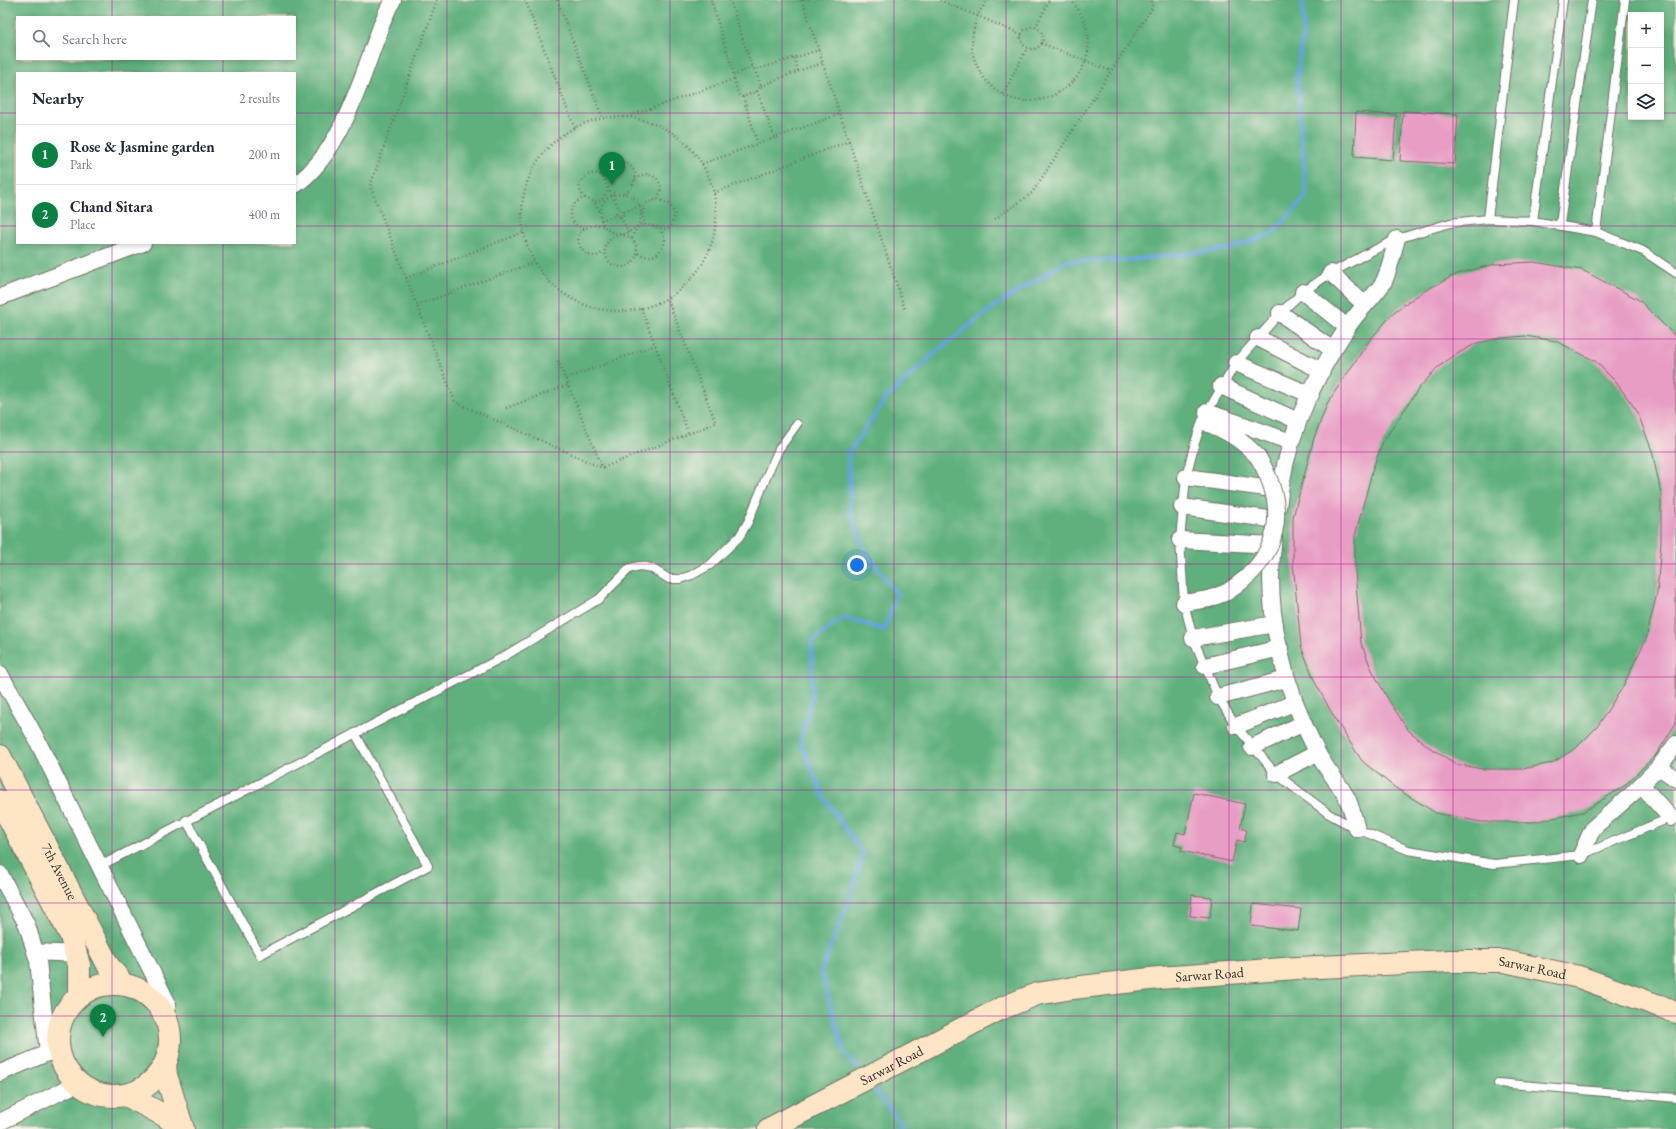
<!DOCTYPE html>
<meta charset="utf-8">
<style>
body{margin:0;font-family:"EB Garamond",serif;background:#f2f2f3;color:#1f2937}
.controls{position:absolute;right:12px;top:12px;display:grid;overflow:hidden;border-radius:0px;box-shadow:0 2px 6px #0003}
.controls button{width:36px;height:36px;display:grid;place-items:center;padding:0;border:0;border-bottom:1px solid #e0e1e3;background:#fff;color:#1f2937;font:20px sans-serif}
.you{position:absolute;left:857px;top:565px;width:14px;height:14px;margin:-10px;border:3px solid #fff;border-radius:50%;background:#1a73e8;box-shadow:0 0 0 6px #1a73e833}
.badge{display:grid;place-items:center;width:26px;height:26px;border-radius:50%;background:#0b8043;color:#fff;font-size:13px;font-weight:700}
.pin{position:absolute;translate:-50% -33px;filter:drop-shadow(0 1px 2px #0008)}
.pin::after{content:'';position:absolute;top:21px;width:14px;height:12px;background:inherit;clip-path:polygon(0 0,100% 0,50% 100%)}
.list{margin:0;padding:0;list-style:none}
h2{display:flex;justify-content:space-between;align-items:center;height:52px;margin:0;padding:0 16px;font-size:17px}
h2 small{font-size:13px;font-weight:400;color:#747a83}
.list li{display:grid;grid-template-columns:26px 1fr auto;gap:12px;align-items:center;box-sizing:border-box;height:60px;padding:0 16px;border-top:1px solid #e0e1e3}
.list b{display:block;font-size:15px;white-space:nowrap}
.list p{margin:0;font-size:13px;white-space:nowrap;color:#747a83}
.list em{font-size:13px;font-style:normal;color:#747a83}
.icon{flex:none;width:22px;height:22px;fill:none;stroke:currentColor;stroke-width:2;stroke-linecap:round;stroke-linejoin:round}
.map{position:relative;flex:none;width:1676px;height:1129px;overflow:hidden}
.search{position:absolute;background:#fff;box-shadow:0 2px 6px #0003;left:16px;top:16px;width:280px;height:44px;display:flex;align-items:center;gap:10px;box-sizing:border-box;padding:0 14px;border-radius:0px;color:#747a83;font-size:15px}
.panel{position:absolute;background:#fff;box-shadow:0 2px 6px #0003;left:16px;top:72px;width:280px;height:172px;border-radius:0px}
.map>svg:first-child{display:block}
</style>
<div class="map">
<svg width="1676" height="1129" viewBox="0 0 1676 1129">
<rect width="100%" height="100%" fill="#f7f3e8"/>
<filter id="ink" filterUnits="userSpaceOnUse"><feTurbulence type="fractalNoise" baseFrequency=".025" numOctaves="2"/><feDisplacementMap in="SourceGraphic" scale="8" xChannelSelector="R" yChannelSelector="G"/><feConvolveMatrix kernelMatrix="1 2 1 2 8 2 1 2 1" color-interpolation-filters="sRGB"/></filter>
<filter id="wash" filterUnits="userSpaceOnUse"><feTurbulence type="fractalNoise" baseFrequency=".012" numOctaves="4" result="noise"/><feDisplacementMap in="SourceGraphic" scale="16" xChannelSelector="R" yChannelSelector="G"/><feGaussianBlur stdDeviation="0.9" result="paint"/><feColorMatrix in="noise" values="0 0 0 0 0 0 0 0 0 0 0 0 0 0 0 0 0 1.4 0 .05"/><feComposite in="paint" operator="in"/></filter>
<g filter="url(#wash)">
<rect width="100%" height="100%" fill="#f0ead2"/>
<path fill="#5fb07d" stroke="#456e54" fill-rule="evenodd" d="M 0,0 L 1676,0 L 1676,1129 L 0,1129 ZM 1631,15 L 1661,15 L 1661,117 L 1631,117 ZM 17,17 L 295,17 L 295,59 L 17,59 ZM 17,73 L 295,73 L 295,243 L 17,243 Z"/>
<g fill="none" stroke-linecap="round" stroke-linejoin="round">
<path stroke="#63a4d7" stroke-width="4.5" d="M 857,1068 L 844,1052 L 821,971 L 849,901 L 863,854 L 823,796 L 800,741 L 812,698 L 812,641 L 844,617 L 884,630 L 897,594 L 866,553 L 851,515 L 848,454 L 886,398 L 936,352 L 992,308 L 1066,261 L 1129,260 L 1229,249 L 1273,233 L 1306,197 L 1297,76 L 1303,32 L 1303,0
M 874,1089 L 901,1124 L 893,1129"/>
</g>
<g id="blocks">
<path fill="#e89dc5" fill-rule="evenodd" d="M 1403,111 L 1458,114 L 1455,164 L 1400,161 Z
M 1356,112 L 1396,115 L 1393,160 L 1354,157 Z
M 1534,262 L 1582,270 L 1639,300 L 1676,337 L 1676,723 L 1656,755 L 1624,786 L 1583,812 L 1533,822 L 1481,822 L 1436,813 L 1394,787 L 1362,761 L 1335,719 L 1315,682 L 1301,646 L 1293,563 L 1293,517 L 1314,438 L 1328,402 L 1369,341 L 1395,311 L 1424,291 L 1457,274 L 1495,264 ZM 1525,336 L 1556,341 L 1595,361 L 1615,381 L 1637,411 L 1652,451 L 1661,493 L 1661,542 L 1657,593 L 1646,639 L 1622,688 L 1597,727 L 1576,748 L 1552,763 L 1522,769 L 1482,769 L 1456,764 L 1429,747 L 1408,730 L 1388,699 L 1371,668 L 1361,643 L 1355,571 L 1355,536 L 1373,468 L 1383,442 L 1419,388 L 1437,368 L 1455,355 L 1477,343 L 1501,338 Z
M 1194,793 L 1245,804 L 1240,828 L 1247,830 L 1244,842 L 1237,840 L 1232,862 L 1181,851 L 1182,847 L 1174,845 L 1177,832 L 1185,834 Z
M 1192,895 L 1212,897 L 1210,918 L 1190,916 Z
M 1253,904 L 1301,909 L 1298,931 L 1251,926 Z"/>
</g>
</g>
<g filter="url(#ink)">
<use href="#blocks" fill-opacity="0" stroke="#706e65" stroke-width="1"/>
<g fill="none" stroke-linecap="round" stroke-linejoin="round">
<g stroke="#706e65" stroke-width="10">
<path id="lane" d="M 1488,219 L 1514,0
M 1533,221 L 1563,0
M 1560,224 L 1592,0
M 1596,232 L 1625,0
M 1672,817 L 1581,855 L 1494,864 L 1408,850 L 1357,829 L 1329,814 L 1276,774 L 1236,726 L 1218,697 L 1193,638 L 1184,603 L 1180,540 L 1186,477 L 1194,446 L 1202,421 L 1236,363 L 1280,313 L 1303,292 L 1331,273 L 1370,252 L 1397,239 L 1450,223 L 1488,219 L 1533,221 L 1596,232 L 1643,251 L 1676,273
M 186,820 L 260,955 L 428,866 L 355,733
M 100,866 L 503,657 L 599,599 L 630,568 L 640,566 L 651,568 L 669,579 L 680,579 L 692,575 L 710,565 L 739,537 L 748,522 L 768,473 L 779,449 L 797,424
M 1498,1083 L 1676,1098"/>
</g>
<g stroke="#706e65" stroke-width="18">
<path id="street" d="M 295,185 C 336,157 357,93 373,48 C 379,33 384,14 393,0
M 1331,273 L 1364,304
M 1303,292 L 1347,327
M 0,297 L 143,243
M 1280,313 L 1333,350
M 1258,338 L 1322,371
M 1236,363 L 1311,395
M 1221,386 L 1298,421
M 1207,412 L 1291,442
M 1209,424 C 1229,432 1243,441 1258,457
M 1186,477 L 1279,490
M 1182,507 L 1276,520
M 1278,508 C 1284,443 1311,382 1347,328 C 1357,312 1373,298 1383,283 C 1389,273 1393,251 1397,239
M 1274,537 C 1263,611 1284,687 1317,752 C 1325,769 1340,783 1348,800 C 1352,809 1354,820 1357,829
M 1180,540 L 1273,545
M 1184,603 L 1209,599 L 1227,592
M 1193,638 L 1275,624
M 1205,666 L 1280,648
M 0,674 L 35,736 L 168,1004 L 164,1014
M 1218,697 L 1286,679
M 1236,726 L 1294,703
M 1252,747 L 1304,723
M 1659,767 L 1676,779
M 1276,774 L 1317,753
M 1641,785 L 1671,818
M 1581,855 L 1593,828 L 1633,793 L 1659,767 L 1676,744
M 0,874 L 27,925 L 38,961 L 48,1053
M 35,952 L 77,954
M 0,1073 L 57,1049
M 0,1122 L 78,1083"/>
</g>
<g stroke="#706e65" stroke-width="24">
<g id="secondary">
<path id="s1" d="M 0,756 L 108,965 L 123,984"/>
<path d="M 0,801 L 71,936 L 79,965 L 79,995"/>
<circle cx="114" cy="1040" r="56"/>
<path d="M 165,1064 L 166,1075 L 183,1129"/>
<path d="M 126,1095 L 165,1116 L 182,1129"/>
<path id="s2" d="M 769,1129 L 1000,1009 L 1037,994 L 1073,988 L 1159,978 L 1297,968 L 1450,961 L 1504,961 L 1579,977 L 1676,1012"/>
</g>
</g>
<path stroke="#706e65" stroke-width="2.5" stroke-dasharray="1 3" stroke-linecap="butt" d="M 437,0 L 370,186 L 455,402 L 602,468 L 716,423 L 667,298
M 525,0 L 575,129
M 557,0 L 603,119
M 711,0 L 734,75
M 730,0 L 752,67
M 802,0 L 905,310
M 940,0 L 1022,35
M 989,0 C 976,12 972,30 972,47 C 972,58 978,69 984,78 C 1029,138 1129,69 1071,0
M 1036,27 L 1049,0
M1021 38a11 11 0 1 1 22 0a11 11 0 1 1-22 0Z
M 1041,43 L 1111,71
M 798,71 L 823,63
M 734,79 L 738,94 L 743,97 L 757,91 L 761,86 L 755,70
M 761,86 L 798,71 L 794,58
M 757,91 L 775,138
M 1003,94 L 1027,48
M 743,97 L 758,144
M 627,117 L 734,79 L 734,75 L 752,67 L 755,70 L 819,50
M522 214a97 97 0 1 1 194 0a97 97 0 1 1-194 0Z
M 702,164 L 840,114
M 603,176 C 608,156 631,157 636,176 L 631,189 L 624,193
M 635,179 L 644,174 C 654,175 660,179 661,189 L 658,199
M 608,187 L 611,192 L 615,193
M 714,193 L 849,141
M 612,195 L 619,209
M 585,198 C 571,185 587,167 603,176 L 608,190 L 602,200 L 595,202
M616.5 213a3.5 3.5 0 1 1 7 0a3.5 3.5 0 1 1-7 0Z
M 624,212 L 640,206
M 621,217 L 629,233
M 995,219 L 1032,193 L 1152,8 L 1152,0
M 601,220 L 617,215
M 603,226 C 597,224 594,225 588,227 C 567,233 584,267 604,252
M 584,228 C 565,225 567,202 585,198 L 595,202 L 600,212
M605 251a16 16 0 1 1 32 0a16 16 0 1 1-32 0Z
M 632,238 C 634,230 641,224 641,216 C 644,182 590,190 602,222 C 604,228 611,233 618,234 C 629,236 634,226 643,225 C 650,224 660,229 667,229 L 671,226 L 675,215 L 670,204 L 657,199 L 645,204 L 642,214 L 645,225
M 638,253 C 651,261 663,254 665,239 L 661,230
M 406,278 L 524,232
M 417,305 L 535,262
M 641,308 L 689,435
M 558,361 L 568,385
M 565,379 L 655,345
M 506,408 L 568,385 L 602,467"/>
<use href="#lane" stroke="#fff" stroke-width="8"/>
<use href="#street" stroke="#fff" stroke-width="16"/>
<use href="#secondary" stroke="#fde5c5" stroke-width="22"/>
<g stroke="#706e65" stroke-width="18" stroke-linecap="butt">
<path id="street-bridge" d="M 1227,592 C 1280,558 1290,510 1258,457"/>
</g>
<use href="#street-bridge" stroke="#fff" stroke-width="16"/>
</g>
</g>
<path fill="none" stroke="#b5179e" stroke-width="1" stroke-opacity="0.55" d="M 112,0 L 112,17M 223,0 L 223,17M 335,0 L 335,1129M 447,0 L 447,1129M 559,0 L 559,1129M 670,0 L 670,1129M 782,0 L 782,1129M 894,0 L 894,1129M 1006,0 L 1006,1129M 1117,0 L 1117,1129M 1229,0 L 1229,1129M 1341,0 L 1341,1129M 1453,0 L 1453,1129M 1564,0 L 1564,1129M 112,59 L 112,73M 223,59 L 223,73M 0,113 L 17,113M 295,113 L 1631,113M 1661,113 L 1676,113M 0,226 L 17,226M 295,226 L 1676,226M 112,243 L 112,1129M 223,243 L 223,1129M 0,339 L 1676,339M 0,452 L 1676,452M 0,564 L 1676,564M 0,677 L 1676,677M 0,790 L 1676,790M 0,903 L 1676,903M 0,1016 L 1676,1016"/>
<g text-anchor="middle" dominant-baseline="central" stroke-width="4" stroke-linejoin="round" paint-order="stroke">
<g font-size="14" fill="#2b2b2b" stroke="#f7f3e8">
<text stroke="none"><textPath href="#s1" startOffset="130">7th Avenue</textPath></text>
<text stroke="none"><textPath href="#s2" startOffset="798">Sarwar Road</textPath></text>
<text stroke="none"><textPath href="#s2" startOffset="474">Sarwar Road</textPath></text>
<text stroke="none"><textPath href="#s2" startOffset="138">Sarwar Road</textPath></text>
</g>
</g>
</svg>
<div class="controls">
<button>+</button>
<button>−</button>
<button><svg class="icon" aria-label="layers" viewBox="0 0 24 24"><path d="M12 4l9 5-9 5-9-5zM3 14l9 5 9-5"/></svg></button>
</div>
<div class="you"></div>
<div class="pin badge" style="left:612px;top:185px">1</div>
<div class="pin badge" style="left:103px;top:1037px">2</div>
<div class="search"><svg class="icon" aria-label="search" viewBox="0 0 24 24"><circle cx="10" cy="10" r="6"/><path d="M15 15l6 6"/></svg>Search here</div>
<section class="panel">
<h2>Nearby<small>2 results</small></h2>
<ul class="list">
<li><span class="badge">1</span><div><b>Rose &amp; Jasmine garden</b><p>Park</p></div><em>200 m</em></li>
<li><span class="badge">2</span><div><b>Chand Sitara</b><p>Place</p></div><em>400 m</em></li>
</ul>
</section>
</div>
